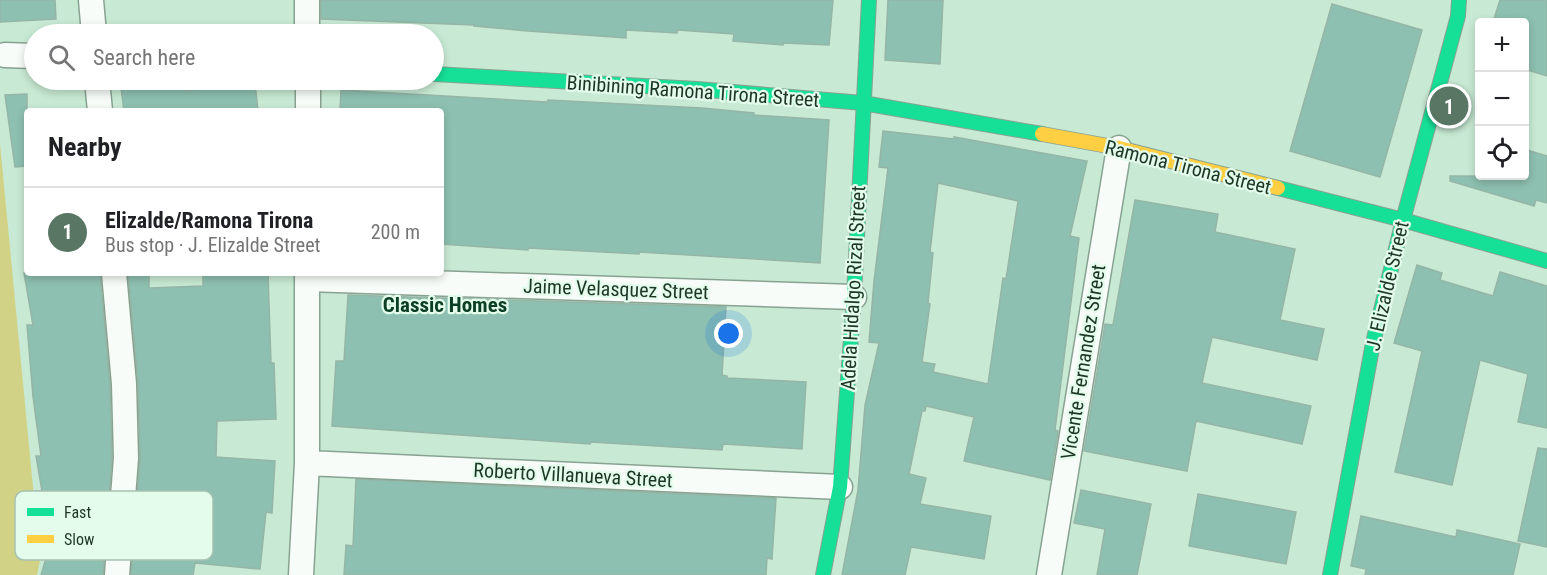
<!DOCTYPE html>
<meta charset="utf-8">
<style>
body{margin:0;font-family:"Roboto Condensed",sans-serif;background:#f6f6f6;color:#202124}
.controls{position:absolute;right:18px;top:18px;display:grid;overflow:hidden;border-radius:6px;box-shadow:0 3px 9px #0003}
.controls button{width:54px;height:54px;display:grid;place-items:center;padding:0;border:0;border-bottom:2px solid #e0e0e0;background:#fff;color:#202124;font:30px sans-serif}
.you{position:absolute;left:729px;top:334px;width:21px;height:21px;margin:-15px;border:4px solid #fff;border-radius:50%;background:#1a73e8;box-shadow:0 0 0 9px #1a73e833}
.badge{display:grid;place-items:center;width:39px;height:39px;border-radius:50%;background:#597664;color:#fff;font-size:20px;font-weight:700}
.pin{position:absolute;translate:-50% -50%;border:3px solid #fff;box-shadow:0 2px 6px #0006}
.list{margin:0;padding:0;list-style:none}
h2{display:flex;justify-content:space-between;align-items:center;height:78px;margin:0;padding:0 24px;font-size:26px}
h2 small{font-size:20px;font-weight:400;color:#757577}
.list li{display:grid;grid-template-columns:39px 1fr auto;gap:18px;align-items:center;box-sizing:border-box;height:90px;padding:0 24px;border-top:2px solid #e0e0e0}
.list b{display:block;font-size:22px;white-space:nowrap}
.list p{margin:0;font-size:20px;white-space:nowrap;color:#757577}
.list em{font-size:20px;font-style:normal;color:#757577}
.icon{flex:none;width:33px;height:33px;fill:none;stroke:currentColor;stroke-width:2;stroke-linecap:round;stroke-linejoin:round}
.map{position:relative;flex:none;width:1547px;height:575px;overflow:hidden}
.search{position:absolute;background:#fff;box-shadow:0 3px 9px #0003;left:24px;top:24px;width:420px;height:66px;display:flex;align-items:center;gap:15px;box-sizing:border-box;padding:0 21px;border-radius:33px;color:#757577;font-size:22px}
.panel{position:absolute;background:#fff;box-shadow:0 3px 9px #0003;left:24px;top:108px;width:420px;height:168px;border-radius:6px}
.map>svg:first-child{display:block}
</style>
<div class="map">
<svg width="1547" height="575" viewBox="0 0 1547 575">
<rect width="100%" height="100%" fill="#c8ead4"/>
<path fill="#d1d285" d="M 0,144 L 40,560 L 37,575 L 0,575 Z"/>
<path fill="#8dc0b0" stroke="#95b5a7" stroke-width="1.5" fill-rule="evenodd" d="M 0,0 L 55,0 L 56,19 L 0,22 Z
M 321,0 L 833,0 L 829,45 L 783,43 L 783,45 L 733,41 L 734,34 L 677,30 L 677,33 L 626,30 L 626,38 L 528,31 L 474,26 L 474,25 L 321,19 Z
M 888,0 L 943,0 L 940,64 L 885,60 Z
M 1500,0 L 1547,0 L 1547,76 L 1524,69 L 1524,22 L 1493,22 Z
M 1332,4 L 1422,30 L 1380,177 L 1290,151 Z
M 185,81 L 186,91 L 255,83 L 258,111 L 124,111 L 121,88 Z
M 341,90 L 547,102 L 548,100 L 702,108 L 754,113 L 754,115 L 829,120 L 820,263 L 639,252 L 639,254 L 528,248 L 528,250 L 441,244 L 441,111 L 340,111 Z
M 27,94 L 27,166 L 15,167 L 5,95 Z
M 883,131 L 954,139 L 954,137 L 1087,161 L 1070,236 L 1079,238 L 1055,430 L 1058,431 L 1050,480 L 964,461 L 974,417 L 926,406 L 925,411 L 922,411 L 909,474 L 926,478 L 920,504 L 991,516 L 984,559 L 911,547 L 905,575 L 842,575 L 858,490 L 865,405 L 879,343 L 869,342 L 874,281 L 888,168 L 879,167 ZM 938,183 L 1018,201 L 1006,279 L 1003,278 L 988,384 L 933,372 L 935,364 L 922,362 L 930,304 L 928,303 L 933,253 L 930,252 Z
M 1524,149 L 1547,156 L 1547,203 L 1536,200 L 1534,206 L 1450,181 L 1450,176 L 1524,176 Z
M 1135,200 L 1218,214 L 1215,232 L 1295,249 L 1280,320 L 1324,329 L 1317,360 L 1212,337 L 1202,383 L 1311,406 L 1302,444 L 1196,421 L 1187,471 L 1084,451 L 1105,324 L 1113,325 Z
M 1417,265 L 1442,273 L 1440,280 L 1493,296 L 1500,272 L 1547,286 L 1547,428 L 1518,422 L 1528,374 L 1480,360 L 1452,485 L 1395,472 L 1422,351 L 1394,343 Z
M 24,273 L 100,273 L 110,385 L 112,458 L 103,575 L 41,575 L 47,555 L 44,555 L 54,521 L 41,522 L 36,491 L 42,491 L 36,456 L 41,456 L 33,397 L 27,325 L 33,325 Z
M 128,273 L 149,273 L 149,288 L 203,286 L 203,273 L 268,273 L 271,363 L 274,363 L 276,419 L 217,421 L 216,457 L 275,461 L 272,513 L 266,512 L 260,569 L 195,563 L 193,575 L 131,575 L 140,458 L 138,383 Z
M 348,295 L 726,307 L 722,375 L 727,376 L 727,378 L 806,382 L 802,449 L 723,444 L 722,450 L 591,442 L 590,444 L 332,426 L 336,361 L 344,361 Z
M 1538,448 L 1547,449 L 1547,547 L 1518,541 Z
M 356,479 L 776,498 L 772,559 L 767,558 L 766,575 L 344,575 L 346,545 L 353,546 Z
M 1081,490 L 1151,504 L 1137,575 L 1097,575 L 1105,529 L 1074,523 Z
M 1198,494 L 1296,512 L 1286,564 L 1189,546 Z
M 1361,516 L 1456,537 L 1457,530 L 1520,544 L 1513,575 L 1365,575 L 1366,569 L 1351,566 Z"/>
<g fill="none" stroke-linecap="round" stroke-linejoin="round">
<g stroke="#88a292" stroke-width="27">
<path id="street" d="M 91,0 L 94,34
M 307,0 L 307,34
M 5,55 L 34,56
M 97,80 L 100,111
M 308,111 L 308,80
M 114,273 L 124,384 L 126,458 L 117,575
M 307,279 L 854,297
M 307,463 L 840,487
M 301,575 L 307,463 L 307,273
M 1049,575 L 1119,148"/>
</g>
<g stroke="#88a292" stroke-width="16">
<path id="fast" d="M 434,74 L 697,89 L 863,103 L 1042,134
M 1278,188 L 1403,220 L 1547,261
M 823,575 L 840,487 L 854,297 L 869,0
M 1330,575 L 1373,343 L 1403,220 L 1458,16 L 1459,0"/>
</g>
<g stroke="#88a292" stroke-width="16">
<path id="slow" d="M 1042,134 L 1119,148 L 1278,188"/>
</g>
<use href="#street" stroke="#f7fcf9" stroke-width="24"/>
<use href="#fast" stroke="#16e098" stroke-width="14"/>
<use href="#slow" stroke="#ffcf43" stroke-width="14"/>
</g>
<g text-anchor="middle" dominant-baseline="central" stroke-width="4.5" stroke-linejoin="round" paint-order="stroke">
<g font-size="20" fill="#1d3727" stroke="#e3fcec">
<text transform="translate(693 91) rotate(4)">Binibining Ramona Tirona Street</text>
<text transform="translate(1188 167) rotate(14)">Ramona Tirona Street</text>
<text transform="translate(1387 286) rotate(-77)">J. Elizalde Street</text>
<text transform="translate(853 288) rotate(-87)">Adela Hidalgo Rizal Street</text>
<text transform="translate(616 289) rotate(2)">Jaime Velasquez Street</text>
<text transform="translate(1083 362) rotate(-81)">Vicente Fernandez Street</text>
<text transform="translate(573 475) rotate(3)">Roberto Villanueva Street</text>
</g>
<g font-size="21" font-weight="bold" fill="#0c3d25" stroke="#e3fcec">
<text x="445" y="305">Classic Homes</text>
</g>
</g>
<rect x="15" y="491" width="198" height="69" rx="9" fill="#e3fcec" stroke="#a8c1b1" stroke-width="1.5"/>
<rect x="27" y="508" width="27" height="8" fill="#16e098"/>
<rect x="27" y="535" width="27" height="8" fill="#ffcf43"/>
<g font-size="16" fill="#1d3727">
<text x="64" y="518">Fast</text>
<text x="64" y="545">Slow</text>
</g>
</svg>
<div class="controls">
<button>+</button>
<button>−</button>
<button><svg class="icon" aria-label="locate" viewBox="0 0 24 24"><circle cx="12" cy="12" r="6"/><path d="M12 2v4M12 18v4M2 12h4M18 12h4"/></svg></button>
</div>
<div class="you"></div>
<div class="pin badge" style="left:1449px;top:106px">1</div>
<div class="search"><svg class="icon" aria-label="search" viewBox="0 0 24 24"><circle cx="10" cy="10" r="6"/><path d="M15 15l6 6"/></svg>Search here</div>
<section class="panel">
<h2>Nearby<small></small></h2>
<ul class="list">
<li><span class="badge">1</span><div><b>Elizalde/Ramona Tirona</b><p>Bus stop · J. Elizalde Street</p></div><em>200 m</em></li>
</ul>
</section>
</div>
